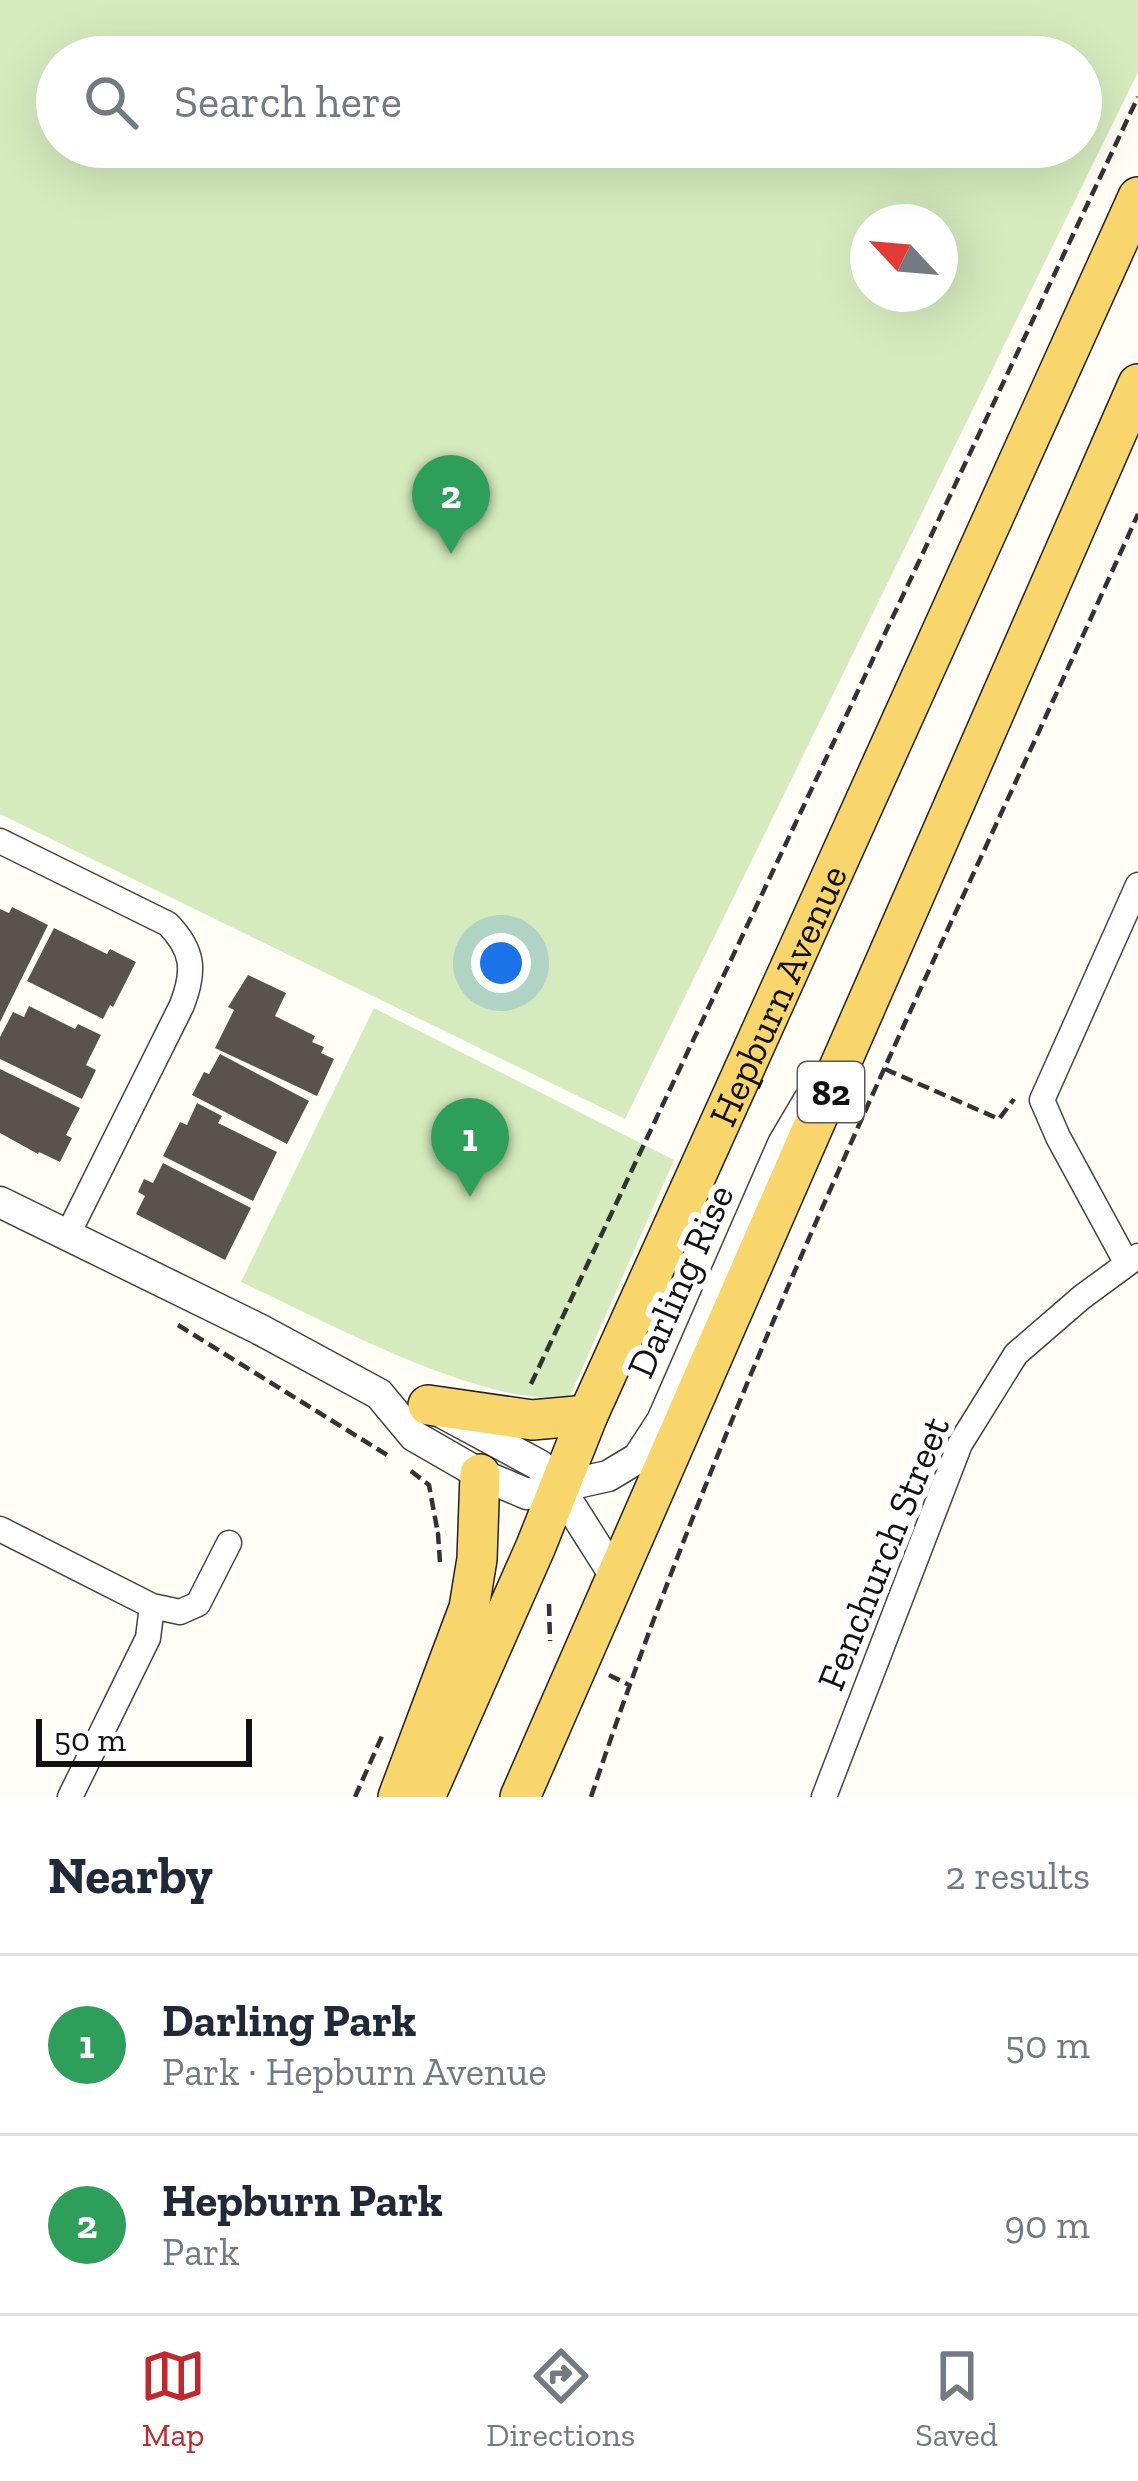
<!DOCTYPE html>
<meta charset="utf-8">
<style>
body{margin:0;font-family:"Zilla Slab",serif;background:#f2f2f3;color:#1f2937}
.compass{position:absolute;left:850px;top:204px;width:108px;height:108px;border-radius:50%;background:#fff;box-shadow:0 12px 48px #0002;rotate:296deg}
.scale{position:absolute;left:36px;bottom:30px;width:216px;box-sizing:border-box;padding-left:12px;border:6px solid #111;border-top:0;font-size:33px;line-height:42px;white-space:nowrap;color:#111;-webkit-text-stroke:9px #fff;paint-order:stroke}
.you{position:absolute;left:501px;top:963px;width:42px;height:42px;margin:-30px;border:9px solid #fff;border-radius:50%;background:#1a73e8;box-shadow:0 0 0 18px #1a73e833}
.badge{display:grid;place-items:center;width:78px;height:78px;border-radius:50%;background:#c4262e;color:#fff;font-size:39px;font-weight:700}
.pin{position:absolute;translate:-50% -99px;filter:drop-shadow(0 3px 6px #0008)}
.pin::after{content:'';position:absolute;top:63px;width:42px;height:36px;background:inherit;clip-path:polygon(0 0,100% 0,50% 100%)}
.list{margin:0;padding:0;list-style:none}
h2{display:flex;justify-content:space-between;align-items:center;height:156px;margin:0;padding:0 48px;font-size:51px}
h2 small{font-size:39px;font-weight:400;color:#747a83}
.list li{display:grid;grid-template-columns:78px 1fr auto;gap:36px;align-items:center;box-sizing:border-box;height:180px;padding:0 48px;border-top:3px solid #e0e1e3}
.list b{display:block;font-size:45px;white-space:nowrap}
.list p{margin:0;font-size:39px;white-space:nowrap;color:#747a83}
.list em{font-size:39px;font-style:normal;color:#747a83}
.icon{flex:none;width:66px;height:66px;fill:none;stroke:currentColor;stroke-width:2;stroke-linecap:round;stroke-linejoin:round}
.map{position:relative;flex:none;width:1138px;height:1797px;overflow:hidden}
.search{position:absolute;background:#fff;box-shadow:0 12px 48px #0002;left:36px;right:36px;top:36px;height:132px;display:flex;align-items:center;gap:30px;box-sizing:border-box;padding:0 42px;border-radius:66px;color:#747a83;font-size:45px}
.sheet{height:516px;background:#fff}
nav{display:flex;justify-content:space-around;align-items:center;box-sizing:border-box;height:168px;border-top:3px solid #e0e1e3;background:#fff;font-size:33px;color:#747a83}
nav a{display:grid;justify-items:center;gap:6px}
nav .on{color:#c4262e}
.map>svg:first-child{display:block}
</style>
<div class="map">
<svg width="1138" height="1797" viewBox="0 0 1138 1797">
<rect width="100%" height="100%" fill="#fffdf5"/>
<path fill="#d5ebbd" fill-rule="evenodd" d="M 0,0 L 1138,0 L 1138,72 L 625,1119 L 0,814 ZM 57,57 L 1081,57 L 1081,147 L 57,147 ZM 868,222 L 940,222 L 940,294 L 868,294 Z
M 374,1008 L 674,1160 L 570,1396 C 488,1411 319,1318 241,1282 Z"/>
<path fill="#5a524d" d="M 12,907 L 48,925 L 0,1022 L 0,909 L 9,913 Z
M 54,928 L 107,954 L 110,949 L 136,962 L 113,1007 L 110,1005 L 103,1019 L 27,981 Z
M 248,975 L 286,993 L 275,1016 L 315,1036 L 312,1042 L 324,1047 L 321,1053 L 334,1059 L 317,1096 L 215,1048 L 234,1010 L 228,1007 Z
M 29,1006 L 75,1029 L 78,1024 L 101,1035 L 86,1065 L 96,1070 L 82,1099 L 0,1059 L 0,1037 L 13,1012 L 24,1017 Z
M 220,1054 L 309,1101 L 287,1144 L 192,1095 L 204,1072 L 209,1074 Z
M 0,1069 L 80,1108 L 66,1135 L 72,1138 L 60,1162 L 39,1152 L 38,1154 L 0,1133 Z
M 197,1103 L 222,1116 L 218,1123 L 277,1152 L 253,1201 L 163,1156 L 180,1122 L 187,1125 Z
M 163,1163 L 251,1208 L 225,1260 L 136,1214 L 145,1196 L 138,1192 L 144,1179 L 153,1183 Z"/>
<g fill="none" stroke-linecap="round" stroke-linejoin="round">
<g stroke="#444" stroke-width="27">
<path id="minor" d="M 0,841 L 168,924 C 194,951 195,971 182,1005 L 68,1234
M 1126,1262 L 1058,1137 L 1042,1100 L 1138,885
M 0,1529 L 152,1606 L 180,1612 L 198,1604 L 229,1543
M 70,1797 L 148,1638 L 152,1606
M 824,1797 L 960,1444 L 1016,1354 L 1082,1297 L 1138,1256"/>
</g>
<g stroke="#444" stroke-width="33">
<path id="tertiary" d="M 0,1202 L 259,1329 L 379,1394 L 414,1436 L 480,1474 L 527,1494 L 608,1476 L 638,1458 L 662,1421 L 783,1144 L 809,1100
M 441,1412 L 539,1465 L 560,1489 L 615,1576"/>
</g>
<g stroke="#222" stroke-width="42">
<g id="primary">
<path d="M 428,1405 L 532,1420 L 588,1415"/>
<path d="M 398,1797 L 469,1608 L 477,1559 L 480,1474"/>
<path id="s1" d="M 425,1797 L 536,1546 L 588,1415 L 1138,197"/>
<path d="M 520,1797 L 1138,384"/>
</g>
</g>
<path stroke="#333" stroke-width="4.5" stroke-dasharray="12 6" stroke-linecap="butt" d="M 885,1069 L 999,1119 L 1014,1099
M 178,1325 L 392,1458
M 531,1384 L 1138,97
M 411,1471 L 429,1485 L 438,1534
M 440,1562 L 438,1534 L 446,1533
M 549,1604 L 550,1641
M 609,1675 L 631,1686
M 355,1797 L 382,1736
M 591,1797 C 738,1356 948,937 1138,514"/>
<use href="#minor" stroke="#fff" stroke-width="24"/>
<use href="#tertiary" stroke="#fff" stroke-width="30"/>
<use href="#primary" stroke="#f9d66b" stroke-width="39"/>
</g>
<g text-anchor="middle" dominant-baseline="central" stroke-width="12" stroke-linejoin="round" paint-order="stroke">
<rect fill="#fff" stroke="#585858" stroke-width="3" x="798" y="1062" width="66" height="60" rx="9"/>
<g font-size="36" font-weight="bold" fill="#111">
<text x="831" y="1092">82</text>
</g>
<g font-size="39" fill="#111" stroke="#fff">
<text stroke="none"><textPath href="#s1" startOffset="876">Hepburn Avenue</textPath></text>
<text transform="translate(680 1281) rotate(-66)">Darling Rise</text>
<text transform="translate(883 1553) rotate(-68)">Fenchurch Street</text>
</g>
</g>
</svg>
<svg class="compass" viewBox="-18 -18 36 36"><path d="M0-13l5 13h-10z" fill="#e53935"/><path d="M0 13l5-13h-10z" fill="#747a83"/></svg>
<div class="scale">50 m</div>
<div class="you"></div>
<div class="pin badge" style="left:470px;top:1197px;background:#2e9e5b">1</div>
<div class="pin badge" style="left:451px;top:554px;background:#2e9e5b">2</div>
<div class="search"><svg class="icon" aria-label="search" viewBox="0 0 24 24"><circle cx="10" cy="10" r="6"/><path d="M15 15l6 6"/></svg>Search here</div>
</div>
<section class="sheet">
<h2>Nearby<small>2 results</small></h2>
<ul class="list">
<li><span class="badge" style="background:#2e9e5b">1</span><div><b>Darling Park</b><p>Park · Hepburn Avenue</p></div><em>50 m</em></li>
<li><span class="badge" style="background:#2e9e5b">2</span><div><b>Hepburn Park</b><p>Park</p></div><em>90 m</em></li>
</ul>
</section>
<nav>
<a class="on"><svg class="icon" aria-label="map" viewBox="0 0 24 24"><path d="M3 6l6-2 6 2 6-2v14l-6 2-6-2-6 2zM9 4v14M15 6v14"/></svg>Map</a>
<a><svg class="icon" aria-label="directions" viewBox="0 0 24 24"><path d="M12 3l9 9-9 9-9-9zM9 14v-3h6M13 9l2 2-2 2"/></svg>Directions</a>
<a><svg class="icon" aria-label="saved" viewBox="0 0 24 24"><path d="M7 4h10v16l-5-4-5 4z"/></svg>Saved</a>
</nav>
